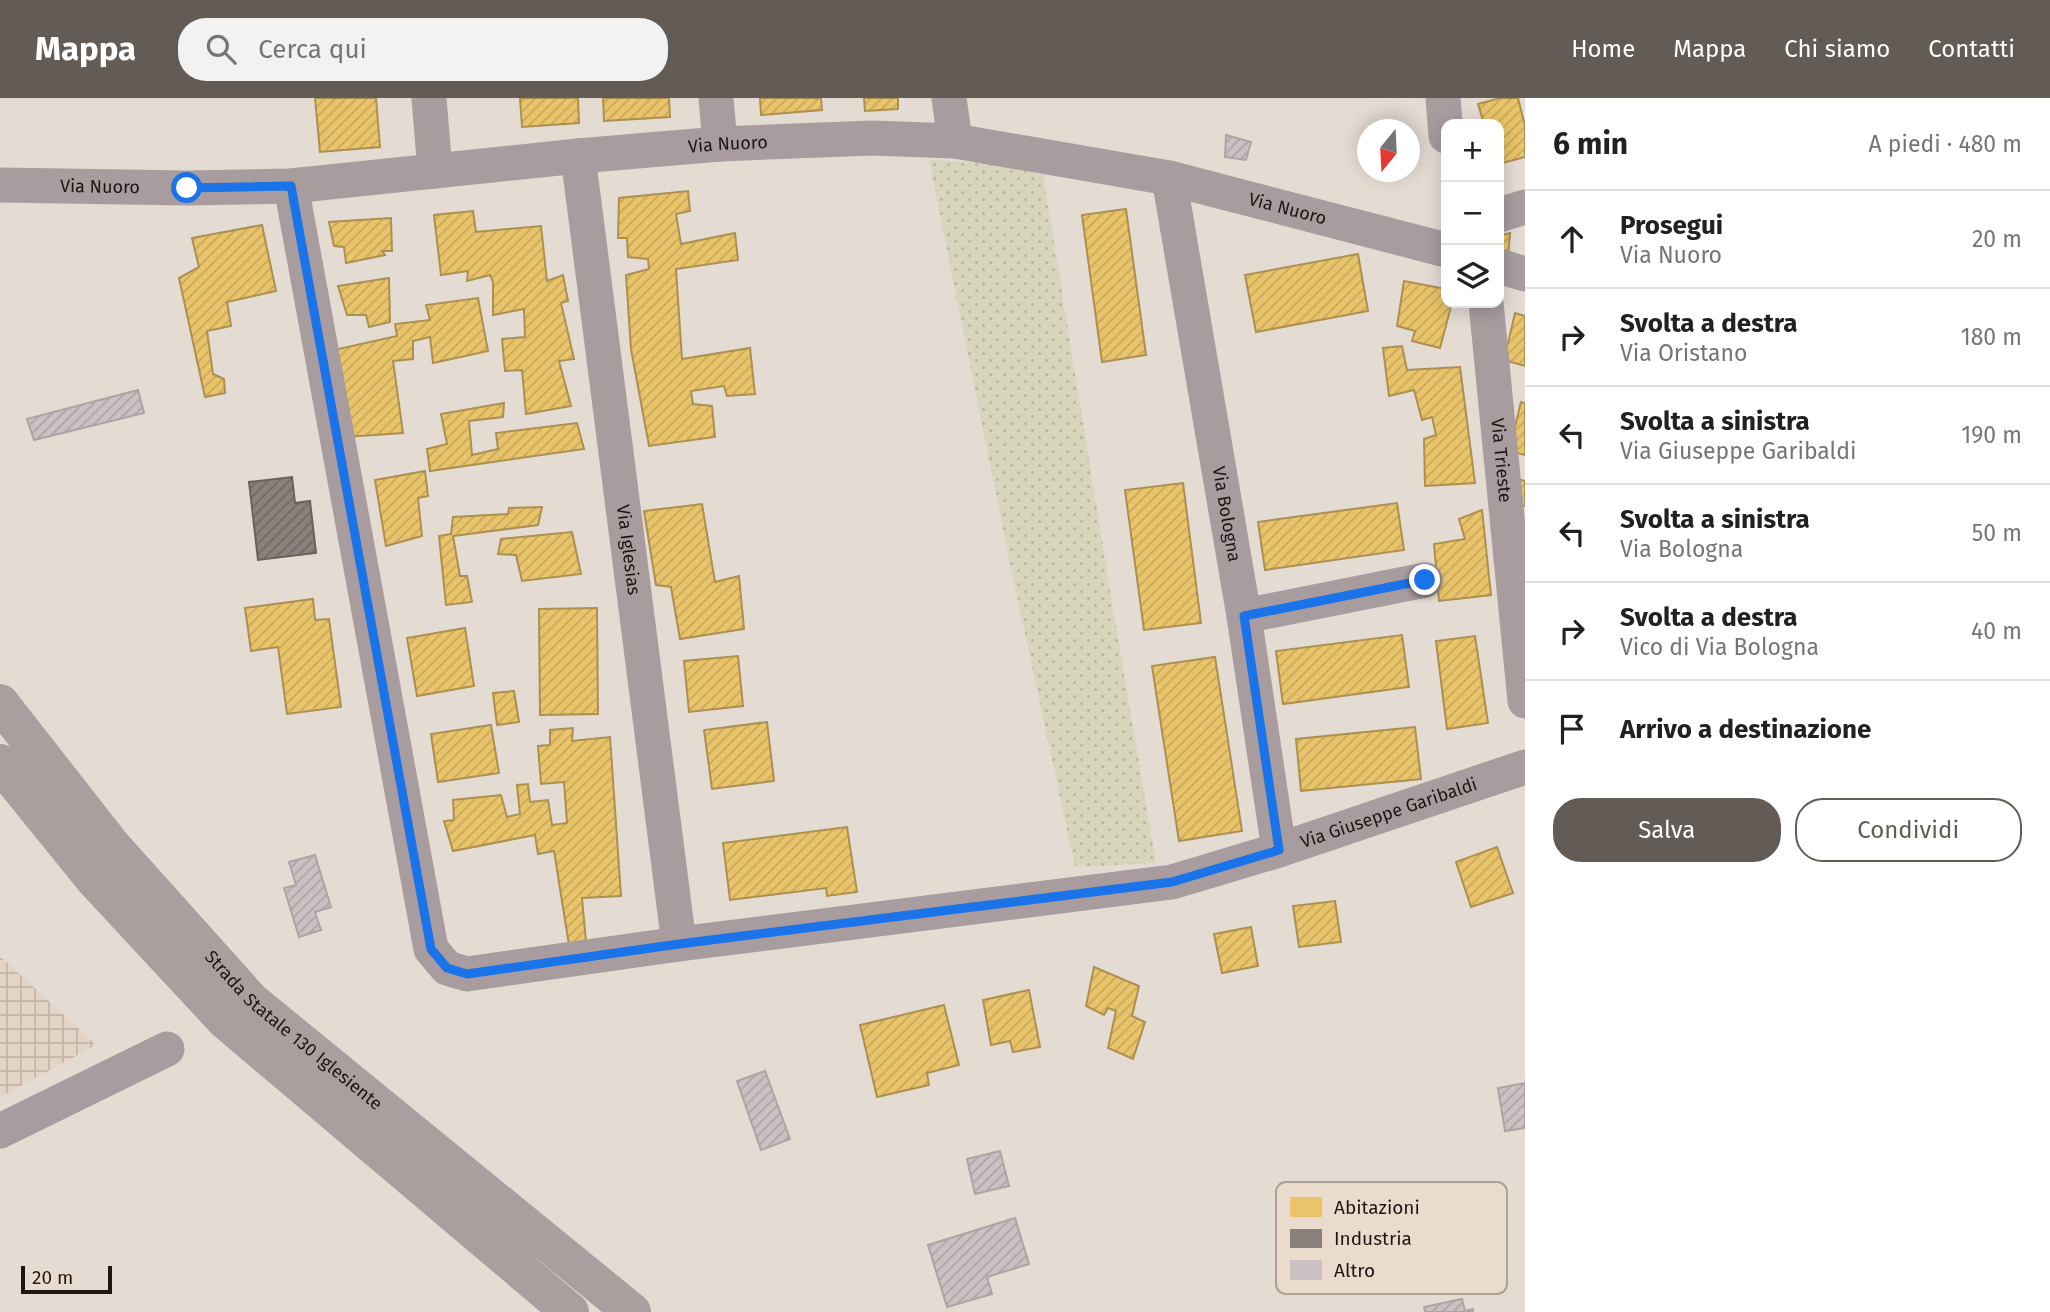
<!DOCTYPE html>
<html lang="it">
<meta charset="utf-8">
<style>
body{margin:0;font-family:"Fira Sans",sans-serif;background:#f2f2f2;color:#202124}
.controls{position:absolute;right:21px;top:21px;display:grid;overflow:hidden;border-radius:14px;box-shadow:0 4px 18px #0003}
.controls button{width:63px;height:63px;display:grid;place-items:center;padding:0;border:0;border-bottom:2px solid #e0e0e0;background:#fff;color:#202124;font:35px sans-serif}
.compass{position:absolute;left:1357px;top:21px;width:63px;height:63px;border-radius:50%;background:#fff;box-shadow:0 4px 18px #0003;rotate:198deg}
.scale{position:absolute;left:21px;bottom:18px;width:91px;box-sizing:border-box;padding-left:7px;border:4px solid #1d1712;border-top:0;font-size:19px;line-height:24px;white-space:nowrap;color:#1d1712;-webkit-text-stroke:5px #ebdbcc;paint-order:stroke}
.stop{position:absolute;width:21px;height:21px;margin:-16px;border:5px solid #1a73e8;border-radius:50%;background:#fff}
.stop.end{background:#1a73e8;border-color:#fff;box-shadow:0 2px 7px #0008}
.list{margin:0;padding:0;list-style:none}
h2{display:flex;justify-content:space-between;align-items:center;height:91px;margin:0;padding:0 28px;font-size:30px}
h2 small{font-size:23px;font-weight:400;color:#757577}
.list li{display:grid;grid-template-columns:46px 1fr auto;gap:21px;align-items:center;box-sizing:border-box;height:98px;padding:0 28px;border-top:2px solid #e0e0e0}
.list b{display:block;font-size:26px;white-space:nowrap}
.list p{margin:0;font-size:23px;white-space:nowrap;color:#757577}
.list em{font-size:23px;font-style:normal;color:#757577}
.actions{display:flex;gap:14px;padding:21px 28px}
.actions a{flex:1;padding:16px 0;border:2px solid #635c56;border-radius:28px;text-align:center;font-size:24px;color:#635c56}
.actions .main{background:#635c56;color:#fff}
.icon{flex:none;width:38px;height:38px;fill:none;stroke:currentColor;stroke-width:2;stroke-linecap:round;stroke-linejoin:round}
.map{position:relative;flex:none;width:1525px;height:1214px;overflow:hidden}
header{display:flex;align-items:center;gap:42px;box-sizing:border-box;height:98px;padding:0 35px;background:#635c56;color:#fff}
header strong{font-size:33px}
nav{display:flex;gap:38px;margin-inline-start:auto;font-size:24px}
.search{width:490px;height:63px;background:#f2f2f2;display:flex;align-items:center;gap:18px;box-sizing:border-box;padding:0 24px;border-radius:28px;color:#757577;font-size:26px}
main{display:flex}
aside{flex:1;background:#fff}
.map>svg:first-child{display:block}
</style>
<header>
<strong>Mappa</strong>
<div class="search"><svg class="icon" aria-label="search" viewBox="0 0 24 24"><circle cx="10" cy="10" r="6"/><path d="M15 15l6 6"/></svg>Cerca qui</div>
<nav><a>Home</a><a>Mappa</a><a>Chi siamo</a><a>Contatti</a></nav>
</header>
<main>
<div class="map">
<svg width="1525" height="1214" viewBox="0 0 1525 1214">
<defs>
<pattern id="industrial-grid" width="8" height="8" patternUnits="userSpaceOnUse" patternTransform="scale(1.75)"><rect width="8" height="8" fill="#e4d4c5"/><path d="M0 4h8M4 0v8" fill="none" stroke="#c3b5a8"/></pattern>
<pattern id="green-dots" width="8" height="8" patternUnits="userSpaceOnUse" patternTransform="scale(1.75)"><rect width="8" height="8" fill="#d8d6ba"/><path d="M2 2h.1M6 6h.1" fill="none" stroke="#b9b79f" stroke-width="1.8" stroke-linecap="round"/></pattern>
<pattern id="homes-hatch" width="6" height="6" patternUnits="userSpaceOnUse" patternTransform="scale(1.75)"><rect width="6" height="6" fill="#e9c46a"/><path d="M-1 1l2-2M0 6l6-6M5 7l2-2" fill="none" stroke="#c7a85b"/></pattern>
<pattern id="industry-hatch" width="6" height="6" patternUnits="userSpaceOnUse" patternTransform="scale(1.75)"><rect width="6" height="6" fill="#8a817c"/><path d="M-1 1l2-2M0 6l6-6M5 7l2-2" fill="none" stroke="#706964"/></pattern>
<pattern id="building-hatch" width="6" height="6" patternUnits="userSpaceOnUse" patternTransform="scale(1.75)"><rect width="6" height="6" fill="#cbc0c2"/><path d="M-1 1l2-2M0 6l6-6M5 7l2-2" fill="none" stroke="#aea4a6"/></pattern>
</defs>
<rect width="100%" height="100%" fill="#e4dbd3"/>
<path fill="url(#industrial-grid)" d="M 0,858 L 96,947 L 0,999 Z"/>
<path fill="url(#green-dots)" d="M 929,62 L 987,65 L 1043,77 L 1111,498 L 1156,765 L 1075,769 L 1008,456 Z"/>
<path fill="url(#homes-hatch)" stroke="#ac9050" stroke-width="2" d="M 315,0 L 376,0 L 380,49 L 320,54 Z
M 520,0 L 578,0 L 579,25 L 522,29 Z
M 603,0 L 669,0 L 670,19 L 604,23 Z
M 760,0 L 821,0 L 822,12 L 761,17 Z
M 864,0 L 898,0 L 898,11 L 865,13 Z
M 1500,0 L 1518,0 L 1525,28 L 1525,59 L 1499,66 L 1499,26 L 1484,26 L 1478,6 Z
M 688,93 L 690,113 L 676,116 L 681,146 L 735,135 L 738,162 L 676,171 L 682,261 L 750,250 L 755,296 L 727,298 L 724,288 L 691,293 L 693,306 L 712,308 L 715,339 L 649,348 L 631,251 L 626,177 L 649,171 L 648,161 L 628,159 L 627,140 L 618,140 L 619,100 Z
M 1126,111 L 1146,257 L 1102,264 L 1082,117 Z
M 473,113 L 476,134 L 541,128 L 547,183 L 563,177 L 568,203 L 561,205 L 574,261 L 559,263 L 571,308 L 526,316 L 522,272 L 505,273 L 502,241 L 525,239 L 524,211 L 493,217 L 493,184 L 490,177 L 467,183 L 468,173 L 441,177 L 434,117 Z
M 391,120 L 392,153 L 382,153 L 385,157 L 346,165 L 344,149 L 334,148 L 329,124 Z
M 262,127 L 276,193 L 227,204 L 231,228 L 207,233 L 213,276 L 224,281 L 225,295 L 205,299 L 179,180 L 199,169 L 192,140 Z
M 1510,135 L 1508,160 L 1499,158 L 1499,138 Z
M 1358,156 L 1368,213 L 1256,234 L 1245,177 Z
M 389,180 L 390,224 L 369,229 L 366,217 L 347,217 L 338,188 Z
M 1404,183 L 1446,191 L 1446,205 L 1452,205 L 1440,250 L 1412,243 L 1415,233 L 1397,228 Z
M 478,200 L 488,253 L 433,265 L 430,239 L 413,243 L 413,261 L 393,263 L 403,335 L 346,339 L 334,252 L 397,238 L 395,226 L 430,222 L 426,207 Z
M 1515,215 L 1525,218 L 1525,268 L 1504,262 Z
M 1402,248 L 1407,272 L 1460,269 L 1475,385 L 1425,388 L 1424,341 L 1436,337 L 1432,319 L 1422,322 L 1414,292 L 1389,298 L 1383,250 Z
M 1521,304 L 1525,305 L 1525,357 L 1509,353 Z
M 504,305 L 503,319 L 469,323 L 472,357 L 498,351 L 496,335 L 577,325 L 584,351 L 430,373 L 427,351 L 447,346 L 441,316 Z
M 425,373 L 428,398 L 418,400 L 422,438 L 386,448 L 375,382 Z
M 1510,379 L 1525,383 L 1525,408 L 1517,408 Z
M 1183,385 L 1201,525 L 1144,532 L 1125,392 Z
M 1397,405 L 1404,452 L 1265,472 L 1258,424 Z
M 702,406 L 715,484 L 739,478 L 744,531 L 680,541 L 671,489 L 656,487 L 644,413 Z
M 542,409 L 538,427 L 453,438 L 460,478 L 467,478 L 472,504 L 446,507 L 439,438 L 451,436 L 453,419 L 508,416 L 509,410 Z
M 1482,412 L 1491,497 L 1439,503 L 1434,446 L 1465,441 L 1459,421 Z
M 572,434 L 581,476 L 522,483 L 516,457 L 498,456 L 501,441 Z
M 313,501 L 315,522 L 329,521 L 341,609 L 287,616 L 278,549 L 251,553 L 245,510 Z
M 597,510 L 598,616 L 540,617 L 539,511 Z
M 465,530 L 474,588 L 417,598 L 407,540 Z
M 1402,537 L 1409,589 L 1283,606 L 1276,553 Z
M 1475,538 L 1488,625 L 1447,631 L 1436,543 Z
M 738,558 L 743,608 L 689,614 L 684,563 Z
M 1215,559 L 1242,733 L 1179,743 L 1152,568 Z
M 514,593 L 519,624 L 497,627 L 493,595 Z
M 767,624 L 774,683 L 712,691 L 704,632 Z
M 491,627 L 499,675 L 438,684 L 431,636 Z
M 1415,629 L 1421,681 L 1301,693 L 1296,641 Z
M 573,630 L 572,643 L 610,639 L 621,798 L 582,800 L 586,844 L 569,847 L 554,753 L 538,756 L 535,737 L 453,753 L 444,723 L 454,722 L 453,702 L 501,697 L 507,719 L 520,716 L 517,687 L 528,686 L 530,704 L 548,702 L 552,727 L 567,725 L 564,684 L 541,686 L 538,648 L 550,647 L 550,632 Z
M 847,729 L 857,794 L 827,798 L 826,790 L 730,802 L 723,745 Z
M 1497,749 L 1513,795 L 1471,809 L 1456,764 Z
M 1335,803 L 1341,844 L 1299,849 L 1293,808 Z
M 1251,829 L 1258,868 L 1222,875 L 1214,836 Z
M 1094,869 L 1139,888 L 1132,918 L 1145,924 L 1133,961 L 1108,950 L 1116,913 L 1108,910 L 1104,917 L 1086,908 Z
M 1029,892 L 1040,949 L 1013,954 L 1010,943 L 991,947 L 983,902 Z
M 944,907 L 959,967 L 927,975 L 929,987 L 877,999 L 860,927 Z"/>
<path fill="url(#industry-hatch)" stroke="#69615c" stroke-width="2" d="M 292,379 L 295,405 L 310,403 L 316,455 L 258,462 L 249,384 Z"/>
<path fill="url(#building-hatch)" stroke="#aca5a4" stroke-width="2" d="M 1226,37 L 1251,44 L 1246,62 L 1225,59 Z
M 138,292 L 144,315 L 34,342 L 27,321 Z
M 315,757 L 331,809 L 315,814 L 321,832 L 299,839 L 284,790 L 296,787 L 289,764 Z
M 765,973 L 790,1041 L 761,1052 L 737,983 Z
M 1525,985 L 1525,1030 L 1505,1033 L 1498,990 Z
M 1000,1053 L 1009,1088 L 975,1096 L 967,1061 Z
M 1015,1120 L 1029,1166 L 987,1179 L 992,1196 L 947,1209 L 928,1147 Z
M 1462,1201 L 1465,1213 L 1473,1211 L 1473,1214 L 1425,1214 L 1424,1209 Z"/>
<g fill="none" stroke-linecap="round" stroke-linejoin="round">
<g stroke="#a89c9f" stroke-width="35">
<path d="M 429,0 L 435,73"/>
<path d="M 716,0 L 720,46"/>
<path d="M 949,0 L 955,43"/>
<path d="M 1443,0 L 1446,38"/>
<path id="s1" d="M 578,58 L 679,846"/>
<path id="s2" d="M 1169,80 L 1244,518 L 1279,752"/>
<path id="s3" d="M 0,87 L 187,90 L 291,88 L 578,58 L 720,46 L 872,40 L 955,43 L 1169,80 L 1446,152"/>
<path id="s4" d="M 291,88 L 431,851 L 447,870 L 467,876 L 679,846 L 1172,784 L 1279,752 L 1525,669"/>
<path d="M 1499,117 L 1525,109"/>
<path d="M 1499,168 L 1525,176"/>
<path id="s5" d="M 1486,205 L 1525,603"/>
<path d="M 1244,518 L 1425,482"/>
<path d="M 0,1033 L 167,951"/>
</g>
<g stroke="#aa9e9f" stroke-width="38">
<path id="s6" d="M 0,605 L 112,748 L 251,903 L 632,1214"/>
<path d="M 0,665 L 94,781 L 225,922 L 570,1214"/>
</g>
</g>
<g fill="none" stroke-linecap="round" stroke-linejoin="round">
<path stroke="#1a73e8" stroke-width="9" d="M 187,90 L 291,88 L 431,851 L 447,870 L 467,876 L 679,846 L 1172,784 L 1279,752 L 1244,518 L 1425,482"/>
</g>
<g text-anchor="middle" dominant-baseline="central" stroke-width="7" stroke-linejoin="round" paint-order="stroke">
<g font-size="18" fill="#1d1712" stroke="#ebdbcc">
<text stroke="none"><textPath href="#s3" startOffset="730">Via Nuoro</textPath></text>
<text stroke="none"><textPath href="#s3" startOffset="100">Via Nuoro</textPath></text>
<text stroke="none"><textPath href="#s3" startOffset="1297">Via Nuoro</textPath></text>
<text stroke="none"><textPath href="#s5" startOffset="158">Via Trieste</textPath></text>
<text stroke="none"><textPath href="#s2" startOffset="341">Via Bologna</textPath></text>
<text stroke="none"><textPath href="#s1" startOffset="397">Via Iglesias</textPath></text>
<text stroke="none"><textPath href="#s4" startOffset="1760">Via Giuseppe Garibaldi</textPath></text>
<text stroke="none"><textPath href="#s6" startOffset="441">Strada Statale 130 Iglesiente</textPath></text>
</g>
</g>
<rect x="1276" y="1084" width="231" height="112" rx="10" fill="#ebdbcc" stroke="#ada094" stroke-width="2"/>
<rect x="1290" y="1099" width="32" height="20" fill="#e9c46a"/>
<rect x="1290" y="1131" width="32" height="19" fill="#8a817c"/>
<rect x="1290" y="1162" width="32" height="20" fill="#cbc0c2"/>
<g font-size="19" fill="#1d1712">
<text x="1334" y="1116">Abitazioni</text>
<text x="1334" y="1147">Industria</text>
<text x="1334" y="1179">Altro</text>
</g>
</svg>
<div class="controls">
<button>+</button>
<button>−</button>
<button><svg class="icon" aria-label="layers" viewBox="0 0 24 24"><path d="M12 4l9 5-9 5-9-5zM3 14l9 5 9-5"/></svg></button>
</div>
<svg class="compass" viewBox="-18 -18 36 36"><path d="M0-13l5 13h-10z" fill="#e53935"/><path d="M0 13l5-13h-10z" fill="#757577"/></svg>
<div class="scale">20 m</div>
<div class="stop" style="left:187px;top:90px"></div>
<div class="stop end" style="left:1425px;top:482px"></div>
</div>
<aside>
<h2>6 min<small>A piedi · 480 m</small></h2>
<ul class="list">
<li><svg class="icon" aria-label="ahead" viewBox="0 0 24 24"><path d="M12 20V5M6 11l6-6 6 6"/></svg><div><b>Prosegui</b><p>Via Nuoro</p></div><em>20 m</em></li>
<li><svg class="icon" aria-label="right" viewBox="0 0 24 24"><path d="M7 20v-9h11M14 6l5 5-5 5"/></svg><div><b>Svolta a destra</b><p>Via Oristano</p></div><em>180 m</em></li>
<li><svg class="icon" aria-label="left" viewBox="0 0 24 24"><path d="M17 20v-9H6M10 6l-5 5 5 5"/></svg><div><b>Svolta a sinistra</b><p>Via Giuseppe Garibaldi</p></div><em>190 m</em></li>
<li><svg class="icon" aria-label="left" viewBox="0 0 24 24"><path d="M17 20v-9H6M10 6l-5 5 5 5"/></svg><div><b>Svolta a sinistra</b><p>Via Bologna</p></div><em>50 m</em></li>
<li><svg class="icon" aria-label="right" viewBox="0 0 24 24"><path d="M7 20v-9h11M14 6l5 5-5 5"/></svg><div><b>Svolta a destra</b><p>Vico di Via Bologna</p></div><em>40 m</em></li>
<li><svg class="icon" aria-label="arrive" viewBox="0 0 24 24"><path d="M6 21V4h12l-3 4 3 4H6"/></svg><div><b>Arrivo a destinazione</b></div></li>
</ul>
<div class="actions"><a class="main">Salva</a><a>Condividi</a></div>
</aside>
</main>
